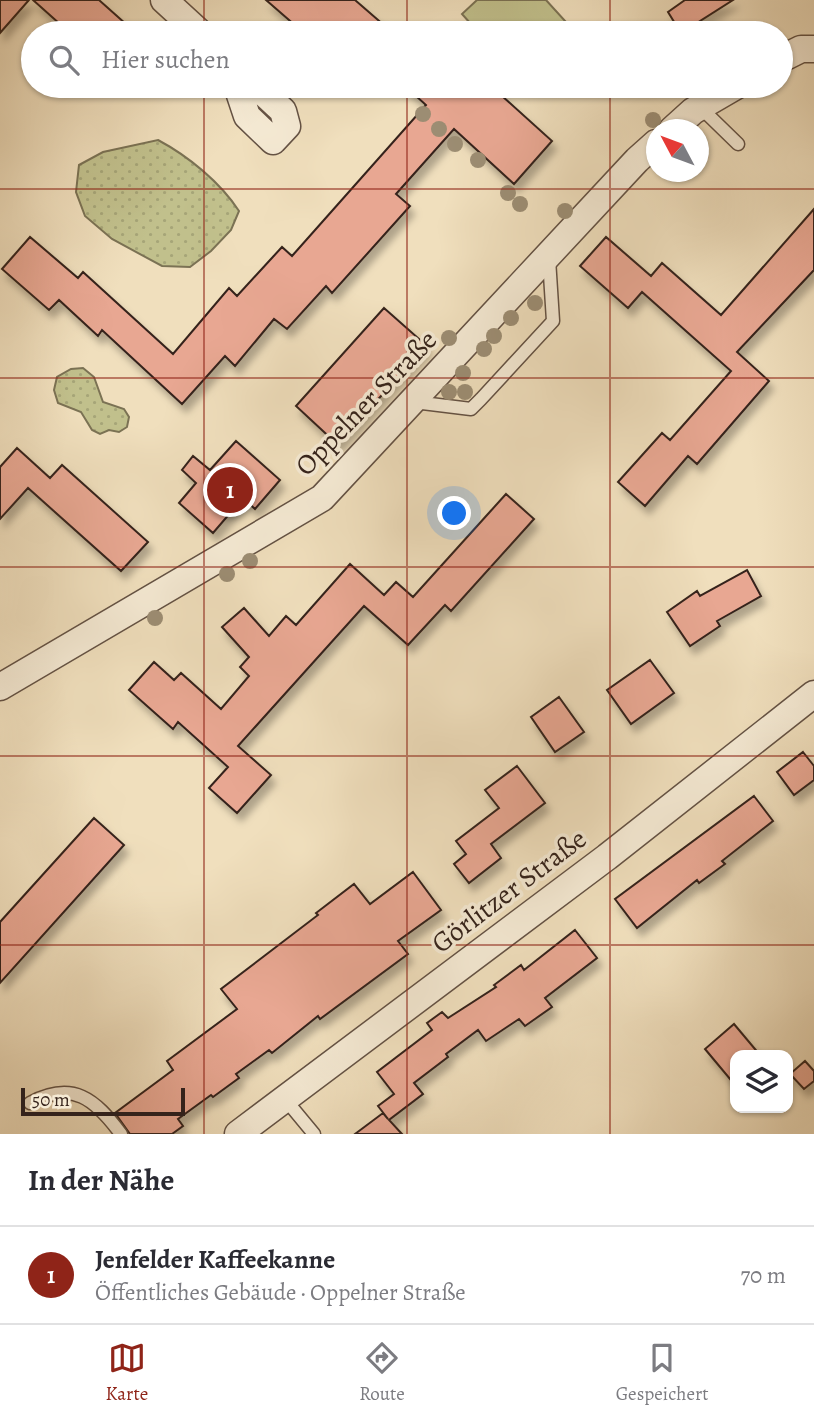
<!DOCTYPE html>
<html lang="de">
<meta charset="utf-8">
<style>
body{margin:0;font-family:Alegreya,serif;background:#f2f2f3;color:#2b2b33}
.controls{position:absolute;right:21px;bottom:21px;display:grid;overflow:hidden;border-radius:14px;box-shadow:0 2px 5px #0004}
.controls button{width:63px;height:63px;display:grid;place-items:center;padding:0;border:0;border-bottom:2px solid #e1e1e2;background:#fff;color:#2b2b33;font:35px sans-serif}
.compass{position:absolute;left:646px;top:119px;width:63px;height:63px;border-radius:50%;background:#fff;box-shadow:0 2px 5px #0004;rotate:311deg}
.scale{position:absolute;left:21px;bottom:18px;width:164px;box-sizing:border-box;padding-left:7px;border:4px solid #35231b;border-top:0;font-size:19px;line-height:24px;white-space:nowrap;color:#35231b;-webkit-text-stroke:5px #f5ead4;paint-order:stroke}
.you{position:absolute;left:455px;top:514px;width:24px;height:24px;margin:-18px;border:5px solid #fff;border-radius:50%;background:#1a73e8;box-shadow:0 0 0 10px #1a73e833}
.badge{display:grid;place-items:center;width:46px;height:46px;border-radius:50%;background:#8f2418;color:#fff;font-size:23px;font-weight:700}
.pin{position:absolute;translate:-50% -50%;border:4px solid #fff;box-shadow:0 2px 7px #0006}
.list{margin:0;padding:0;list-style:none}
h2{display:flex;justify-content:space-between;align-items:center;height:91px;margin:0;padding:0 28px;font-size:30px}
h2 small{font-size:23px;font-weight:400;color:#7c7c81}
.list li{display:grid;grid-template-columns:46px 1fr auto;gap:21px;align-items:center;box-sizing:border-box;height:98px;padding:0 28px;border-top:2px solid #e1e1e2}
.list b{display:block;font-size:26px;white-space:nowrap}
.list p{margin:0;font-size:23px;white-space:nowrap;color:#7c7c81}
.list em{font-size:23px;font-style:normal;color:#7c7c81}
.icon{flex:none;width:38px;height:38px;fill:none;stroke:currentColor;stroke-width:2;stroke-linecap:round;stroke-linejoin:round}
.map{position:relative;flex:none;width:814px;height:1134px;overflow:hidden}
.search{position:absolute;background:#fff;box-shadow:0 2px 5px #0004;left:21px;right:21px;top:21px;height:77px;display:flex;align-items:center;gap:18px;box-sizing:border-box;padding:0 24px;border-radius:38px;color:#7c7c81;font-size:26px}
.sheet{height:189px;background:#fff}
nav{display:flex;justify-content:space-around;align-items:center;box-sizing:border-box;height:98px;border-top:2px solid #e1e1e2;background:#fff;font-size:19px;color:#7c7c81}
nav a{display:grid;justify-items:center;gap:4px}
nav .on{color:#8f2418}
.map>svg:first-child{display:block}
</style>
<div class="map">
<svg width="814" height="1134" viewBox="0 0 814 1134">
<defs>
<pattern id="park-dots" width="8" height="8" patternUnits="userSpaceOnUse" patternTransform="scale(1.75)"><rect width="8" height="8" fill="#c1c08c"/><path d="M2 2h.1M6 6h.1" fill="none" stroke="#a6a578" stroke-width="1.8" stroke-linecap="round"/></pattern>
<filter id="shadow"><feDropShadow dx="4.5" dy="8" stdDeviation="3.5" flood-color="#0004"/></filter>
</defs>
<rect width="100%" height="100%" fill="#f0dfbd"/>
<filter id="stains"><feTurbulence type="fractalNoise" baseFrequency=".00286" numOctaves="4"/><feColorMatrix values="0 0 0 0 .2 0 0 0 0 .09 0 0 0 0 .02 0 0 0 .5 -.17"/></filter>
<radialGradient id="worn" r=".72"><stop offset=".6" stop-color="#630" stop-opacity="0"/><stop offset="1" stop-color="#630" stop-opacity=".3"/></radialGradient>
<path fill="#c1c08c" stroke="#7b7254" stroke-width="2" d="M 477,0 L 546,0 L 576,33 L 479,33 L 462,14 Z"/>
<path fill="url(#park-dots)" stroke="#7b7254" stroke-width="2" d="M 158,140 C 188,156 220,182 239,211 L 231,230 L 211,251 L 190,267 L 162,266 L 112,239 L 85,216 L 76,192 L 79,165 L 103,152 Z
M 83,368 L 94,377 L 103,402 L 124,409 L 129,417 L 127,427 L 119,432 L 109,430 L 100,434 L 92,430 L 81,412 L 58,403 L 54,390 L 57,377 L 71,369 Z"/>
<path fill="#e8a792" stroke="#35231b" stroke-width="2" filter="url(#shadow)" d="M 0,0 L 29,0 L 0,33 Z
M 33,0 L 99,0 L 136,33 L 70,33 Z
M 266,0 L 355,0 L 393,33 L 304,33 Z
M 685,0 L 733,0 L 681,33 L 668,12 Z
M 405,86 L 491,86 L 552,141 L 514,184 L 454,129 L 396,194 L 410,206 L 332,293 L 326,286 L 287,329 L 274,319 L 235,366 L 225,356 L 182,404 L 102,330 L 98,336 L 59,300 L 49,310 L 2,269 L 30,237 L 78,278 L 83,272 L 173,354 L 229,288 L 237,296 L 282,247 L 292,256 L 426,105 Z
M 814,209 L 814,270 L 737,352 L 769,381 L 697,464 L 688,456 L 645,506 L 618,482 L 662,433 L 670,440 L 731,371 L 642,292 L 628,308 L 580,266 L 606,237 L 651,276 L 662,263 L 721,315 Z
M 384,308 L 427,346 L 337,444 L 296,406 Z
M 236,441 L 280,480 L 255,509 L 243,498 L 213,533 L 179,503 L 196,483 L 182,470 L 193,456 L 210,470 Z
M 17,448 L 50,478 L 62,465 L 148,542 L 121,571 L 28,488 L 0,519 L 0,467 Z
M 506,494 L 534,519 L 451,611 L 445,605 L 408,645 L 364,606 L 238,746 L 271,775 L 237,813 L 209,788 L 228,767 L 178,722 L 173,729 L 129,690 L 154,662 L 174,680 L 181,673 L 221,709 L 249,676 L 240,667 L 249,657 L 222,627 L 244,608 L 269,636 L 286,616 L 296,625 L 350,564 L 384,595 L 396,582 L 413,597 Z
M 747,570 L 761,596 L 717,621 L 720,626 L 690,646 L 667,612 L 697,591 L 700,596 Z
M 650,660 L 674,693 L 631,724 L 607,690 Z
M 559,697 L 584,732 L 555,752 L 531,717 Z
M 803,752 L 814,766 L 814,780 L 794,795 L 777,772 Z
M 517,766 L 545,803 L 491,844 L 501,858 L 469,883 L 454,864 L 466,854 L 456,841 L 499,808 L 485,790 Z
M 754,796 L 773,821 L 722,861 L 725,864 L 699,883 L 697,880 L 637,928 L 615,899 Z
M 94,818 L 124,845 L 0,983 L 0,922 Z
M 413,872 L 441,910 L 398,941 L 408,954 L 320,1019 L 318,1016 L 272,1053 L 269,1050 L 236,1074 L 239,1078 L 213,1097 L 211,1095 L 178,1119 L 183,1126 L 172,1134 L 130,1134 L 115,1113 L 173,1070 L 167,1061 L 237,1009 L 221,989 L 318,915 L 316,913 L 354,884 L 370,904 Z
M 575,930 L 597,958 L 545,998 L 552,1007 L 525,1026 L 519,1019 L 486,1041 L 478,1030 L 446,1054 L 448,1057 L 414,1083 L 423,1094 L 389,1120 L 402,1134 L 355,1134 L 383,1113 L 388,1119 L 378,1106 L 394,1094 L 377,1072 L 432,1030 L 427,1023 L 442,1012 L 448,1018 L 496,987 L 494,985 L 521,965 L 524,970 Z
M 734,1024 L 760,1055 L 735,1055 L 735,1085 L 705,1049 Z
M 805,1061 L 814,1071 L 814,1081 L 804,1089 L 790,1074 Z"/>
<g fill="none" stroke-linecap="round" stroke-linejoin="round">
<g stroke="#645244" stroke-width="15">
<path id="service" d="M 700,107 L 738,144
M 414,402 L 471,409 L 481,399 L 553,321 L 549,259
M 285,1099 L 314,1134
M 30,1103 C 73,1080 95,1099 121,1134"/>
</g>
<g stroke="#645244" stroke-width="29">
<path id="minor" d="M 164,0 L 200,33
M 781,59 L 801,49 L 814,49
M 237,86 L 247,116 L 273,141 L 287,126 L 283,111 L 256,86
M 672,130 L 693,111 L 736,86
M 0,687 L 322,498 L 637,160 L 656,143
M 238,1134 L 607,857 L 814,694"/>
</g>
<use href="#service" stroke="#f5ead4" stroke-width="12"/>
<use href="#minor" stroke="#f5ead4" stroke-width="26"/>
</g>
<g fill="#9c8d73">
<circle cx="423" cy="114" r="8"/>
<circle cx="653" cy="120" r="8"/>
<circle cx="439" cy="129" r="8"/>
<circle cx="455" cy="144" r="8"/>
<circle cx="478" cy="160" r="8"/>
<circle cx="508" cy="193" r="8"/>
<circle cx="520" cy="204" r="8"/>
<circle cx="565" cy="211" r="8"/>
<circle cx="535" cy="303" r="8"/>
<circle cx="511" cy="318" r="8"/>
<circle cx="494" cy="336" r="8"/>
<circle cx="449" cy="338" r="8"/>
<circle cx="484" cy="349" r="8"/>
<circle cx="463" cy="373" r="8"/>
<circle cx="449" cy="392" r="8"/>
<circle cx="465" cy="392" r="8"/>
<circle cx="250" cy="561" r="8"/>
<circle cx="227" cy="574" r="8"/>
<circle cx="155" cy="618" r="8"/>
</g>
<path fill="none" stroke="#8f2418" stroke-width="2" stroke-opacity="0.55" d="M 204,0 L 204,33M 407,0 L 407,33M 610,0 L 610,33M 204,86 L 204,1134M 407,86 L 407,1134M 610,86 L 610,1134M 0,189 L 814,189M 0,378 L 814,378M 0,567 L 814,567M 0,756 L 814,756M 0,945 L 814,945"/>
<g text-anchor="middle" dominant-baseline="central" stroke-width="7" stroke-linejoin="round" paint-order="stroke">
<g font-size="28" fill="#35231b" stroke="#f5ead4">
<text transform="translate(366 403) rotate(-46)">Oppelner Straße</text>
<text transform="translate(509 891) rotate(-37)">Görlitzer Straße</text>
</g>
</g>
<rect width="100%" height="100%" filter="url(#stains)"/>
<rect width="100%" height="100%" fill="url(#worn)"/>
</svg>
<div class="controls">
<button><svg class="icon" aria-label="layers" viewBox="0 0 24 24"><path d="M12 4l9 5-9 5-9-5zM3 14l9 5 9-5"/></svg></button>
</div>
<svg class="compass" viewBox="-18 -18 36 36"><path d="M0-13l5 13h-10z" fill="#e53935"/><path d="M0 13l5-13h-10z" fill="#7c7c81"/></svg>
<div class="scale">50 m</div>
<div class="you"></div>
<div class="pin badge" style="left:230px;top:490px">1</div>
<div class="search"><svg class="icon" aria-label="search" viewBox="0 0 24 24"><circle cx="10" cy="10" r="6"/><path d="M15 15l6 6"/></svg>Hier suchen</div>
</div>
<section class="sheet">
<h2>In der Nähe<small></small></h2>
<ul class="list">
<li><span class="badge">1</span><div><b>Jenfelder Kaffeekanne</b><p>Öffentliches Gebäude · Oppelner Straße</p></div><em>70 m</em></li>
</ul>
</section>
<nav>
<a class="on"><svg class="icon" aria-label="map" viewBox="0 0 24 24"><path d="M3 6l6-2 6 2 6-2v14l-6 2-6-2-6 2zM9 4v14M15 6v14"/></svg>Karte</a>
<a><svg class="icon" aria-label="directions" viewBox="0 0 24 24"><path d="M12 3l9 9-9 9-9-9zM9 14v-3h6M13 9l2 2-2 2"/></svg>Route</a>
<a><svg class="icon" aria-label="saved" viewBox="0 0 24 24"><path d="M7 4h10v16l-5-4-5 4z"/></svg>Gespeichert</a>
</nav>
